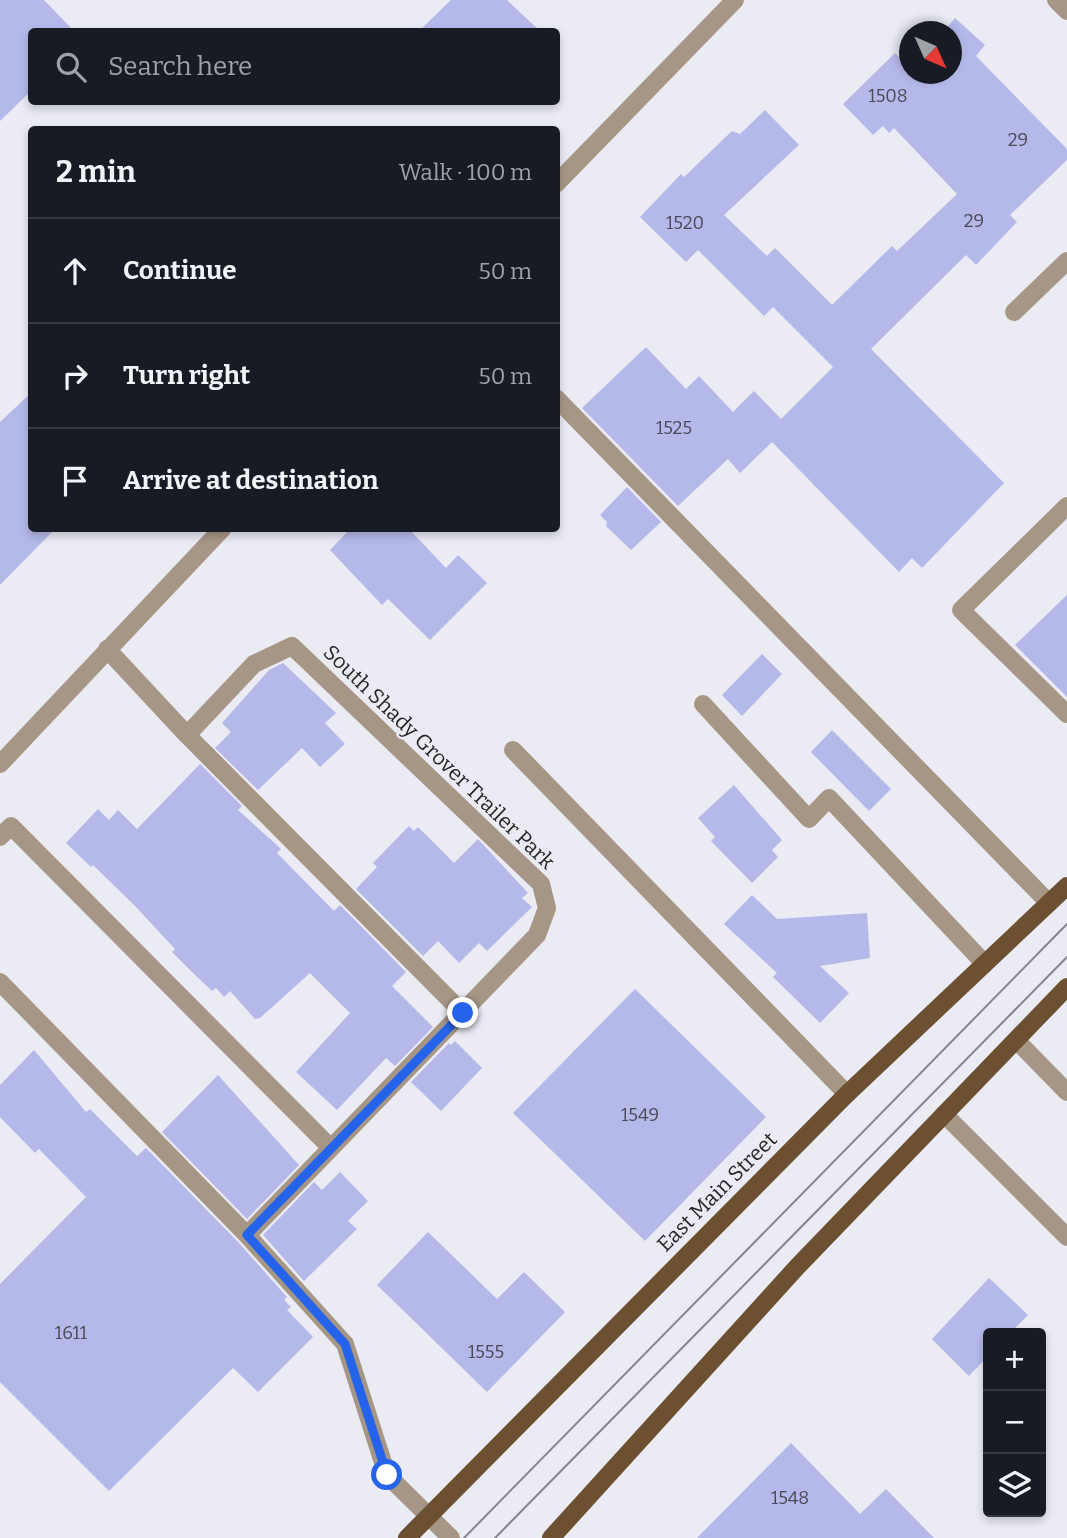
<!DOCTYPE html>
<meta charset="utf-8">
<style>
body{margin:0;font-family:Bitter,serif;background:#20242c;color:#f1f3f6}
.controls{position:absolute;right:21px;bottom:21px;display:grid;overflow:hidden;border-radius:7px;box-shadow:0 4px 10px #0003}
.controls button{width:63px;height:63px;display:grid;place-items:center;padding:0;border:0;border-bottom:2px solid #363941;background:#171b24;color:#f1f3f6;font:35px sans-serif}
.compass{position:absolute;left:899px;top:21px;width:63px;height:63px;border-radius:50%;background:#171b24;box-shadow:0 4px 10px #0003;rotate:135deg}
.stop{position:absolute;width:21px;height:21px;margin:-16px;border:5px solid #2563eb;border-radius:50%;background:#fff}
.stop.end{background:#2563eb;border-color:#fff;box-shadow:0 2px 7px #0008}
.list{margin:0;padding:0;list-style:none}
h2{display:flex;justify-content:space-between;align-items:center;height:91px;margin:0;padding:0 28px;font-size:30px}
h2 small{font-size:23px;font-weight:400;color:#9ea1a6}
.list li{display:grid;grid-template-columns:46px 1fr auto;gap:21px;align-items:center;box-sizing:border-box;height:105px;padding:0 28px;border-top:2px solid #363941}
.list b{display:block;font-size:26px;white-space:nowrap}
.list em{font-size:23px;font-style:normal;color:#9ea1a6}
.icon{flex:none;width:38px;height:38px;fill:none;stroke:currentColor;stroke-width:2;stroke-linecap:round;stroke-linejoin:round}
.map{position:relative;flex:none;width:1067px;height:1538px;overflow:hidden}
.search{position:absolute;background:#171b24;box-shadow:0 4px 10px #0003;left:28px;top:28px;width:532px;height:77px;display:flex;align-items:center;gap:18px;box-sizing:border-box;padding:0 24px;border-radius:7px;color:#9ea1a6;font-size:26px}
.panel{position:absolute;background:#171b24;box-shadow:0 4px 10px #0003;left:28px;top:126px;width:532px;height:406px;border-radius:7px}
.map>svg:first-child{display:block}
</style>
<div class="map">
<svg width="1067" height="1538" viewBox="0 0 1067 1538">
<rect width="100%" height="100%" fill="#eaebf3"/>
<path fill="#b5b9ea" d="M 0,0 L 44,0 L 75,32 L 32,32 L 32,90 L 0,121 Z
M 451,0 L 507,0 L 541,32 L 418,32 Z
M 955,18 L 985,45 L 976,56 L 1067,149 L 1067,160 L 1010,215 L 1017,222 L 976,265 L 966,255 L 871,349 L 1004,483 L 922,568 L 912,558 L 899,572 L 772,442 L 740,473 L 728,459 L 678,506 L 582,408 L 646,347 L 686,389 L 699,376 L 733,412 L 754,391 L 781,419 L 833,367 L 773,307 L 764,316 L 698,250 L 686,262 L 640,217 L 681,174 L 684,177 L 732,131 L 740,134 L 765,110 L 799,145 L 724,215 L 767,256 L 775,248 L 832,305 L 892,246 L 897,251 L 957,194 L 894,128 L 889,133 L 883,126 L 873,135 L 843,104 L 895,53 L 909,66 L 909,74 L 951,74 L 951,32 L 943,32 Z
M 32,392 L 32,528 L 56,528 L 0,585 L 0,422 Z
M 627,487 L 661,522 L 631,550 L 606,526 L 607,522 L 600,515 Z
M 351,528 L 408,528 L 446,568 L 458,555 L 487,583 L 430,640 L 388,599 L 382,605 L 330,550 Z
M 1067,595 L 1067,697 L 1015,645 Z
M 762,654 L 782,674 L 742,716 L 722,695 Z
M 283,663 L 336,713 L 325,723 L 345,744 L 320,767 L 302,748 L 258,790 L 215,748 L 231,732 L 222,723 L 269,670 Z
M 832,730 L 891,789 L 869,811 L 811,752 Z
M 200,764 L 242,806 L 238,810 L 281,849 L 277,853 L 334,911 L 340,905 L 406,972 L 392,986 L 433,1027 L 395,1066 L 386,1058 L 337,1110 L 296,1072 L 350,1013 L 310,973 L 260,1018 L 255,1019 L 230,991 L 224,997 L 216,988 L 212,991 L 194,974 L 172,952 L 175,949 L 135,906 L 93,865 L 91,867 L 66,843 L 98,809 L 109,820 L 118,810 L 137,829 Z
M 734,785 L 782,840 L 772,850 L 778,857 L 752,883 L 711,841 L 715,837 L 698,818 Z
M 409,826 L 414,831 L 418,827 L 454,863 L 478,839 L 528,893 L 522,898 L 532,907 L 487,951 L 479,943 L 459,963 L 438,941 L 423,956 L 356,889 L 377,867 L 373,863 Z
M 752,895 L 777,919 L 867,913 L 870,958 L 820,966 L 849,993 L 820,1023 L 773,977 L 777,973 L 724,924 Z
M 635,989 L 766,1117 L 645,1241 L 513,1113 Z
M 455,1041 L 482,1068 L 441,1111 L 411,1082 L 449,1043 L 451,1045 Z
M 34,1050 L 86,1112 L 90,1109 L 137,1156 L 146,1148 L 239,1243 L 287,1297 L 284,1300 L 291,1307 L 287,1310 L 313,1337 L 258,1392 L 233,1368 L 109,1491 L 0,1382 L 0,1284 L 86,1197 L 39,1149 L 35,1153 L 0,1117 L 0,1085 Z
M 218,1075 L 299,1165 L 247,1219 L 162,1132 Z
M 340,1172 L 368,1201 L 348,1221 L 357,1229 L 304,1281 L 263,1235 L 314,1182 L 322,1190 Z
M 428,1232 L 497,1299 L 524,1272 L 565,1312 L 487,1392 L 377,1285 Z
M 989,1278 L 1028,1315 L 1010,1333 L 988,1333 L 988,1356 L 969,1376 L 932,1339 Z
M 791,1443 L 860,1514 L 886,1489 L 934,1538 L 697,1538 Z"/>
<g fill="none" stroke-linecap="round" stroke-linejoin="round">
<path stroke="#a69685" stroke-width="18" d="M 1056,0 L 1067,11
M 556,184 L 735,0
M 1014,312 L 1067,261
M 556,398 L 1049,903
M 1067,506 L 961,610 L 1067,714
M 107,649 L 187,735 L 463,1013
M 703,704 L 809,819 L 829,798 L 984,963
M 187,735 L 254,664 L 292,646 L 541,884 L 547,908 L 537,935 L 247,1235
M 513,750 L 847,1094
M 0,764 L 223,528
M 0,837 L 11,826 L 331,1148
M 0,982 L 247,1235 L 345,1344 L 387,1475 L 451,1538
M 1016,1040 L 1067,1092
M 944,1114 L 1067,1237"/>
<path stroke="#6c5031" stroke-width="18" d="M 407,1538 L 847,1094 L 1067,886
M 551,1538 L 797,1267 L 1067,987"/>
<path stroke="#85868b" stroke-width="2" d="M 464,1538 L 1067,924
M 495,1538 L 1067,957"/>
</g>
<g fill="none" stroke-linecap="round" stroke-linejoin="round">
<path stroke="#2563eb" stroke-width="9" d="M 387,1475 L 345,1344 L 247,1235 L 463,1013"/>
</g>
<g text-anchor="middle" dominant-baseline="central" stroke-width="5" stroke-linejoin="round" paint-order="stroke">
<g font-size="18" fill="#4a4b59">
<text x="888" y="96">1508</text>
<text x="1018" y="140">29</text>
<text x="974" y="221">29</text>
<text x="685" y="223">1520</text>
<text x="674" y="428">1525</text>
<text x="640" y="1115">1549</text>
<text x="71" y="1333">1611</text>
<text x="486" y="1352">1555</text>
<text x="790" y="1498">1548</text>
</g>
<g font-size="21" fill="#262629" stroke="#eaebf3">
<text transform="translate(439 757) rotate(44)">South Shady Grover Trailer Park</text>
<text transform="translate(717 1192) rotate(-45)">East Main Street</text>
</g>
</g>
</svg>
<div class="controls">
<button>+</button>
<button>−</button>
<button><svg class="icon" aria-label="layers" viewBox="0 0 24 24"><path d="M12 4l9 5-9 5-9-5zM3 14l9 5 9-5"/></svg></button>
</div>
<svg class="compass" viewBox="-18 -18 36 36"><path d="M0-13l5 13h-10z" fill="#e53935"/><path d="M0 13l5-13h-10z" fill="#9ea1a6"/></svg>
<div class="stop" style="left:387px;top:1475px"></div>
<div class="stop end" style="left:463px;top:1013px"></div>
<div class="search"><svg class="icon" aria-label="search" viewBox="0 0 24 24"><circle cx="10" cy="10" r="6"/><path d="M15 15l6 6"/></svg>Search here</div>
<section class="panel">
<h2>2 min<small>Walk · 100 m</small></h2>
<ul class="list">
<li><svg class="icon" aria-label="ahead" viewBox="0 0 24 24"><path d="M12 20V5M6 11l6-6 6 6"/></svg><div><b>Continue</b></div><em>50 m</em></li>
<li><svg class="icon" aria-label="right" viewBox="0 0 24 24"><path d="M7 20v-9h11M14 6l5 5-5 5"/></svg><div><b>Turn right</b></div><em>50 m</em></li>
<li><svg class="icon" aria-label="arrive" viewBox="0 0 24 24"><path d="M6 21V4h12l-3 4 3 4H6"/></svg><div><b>Arrive at destination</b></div></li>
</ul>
</section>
</div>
